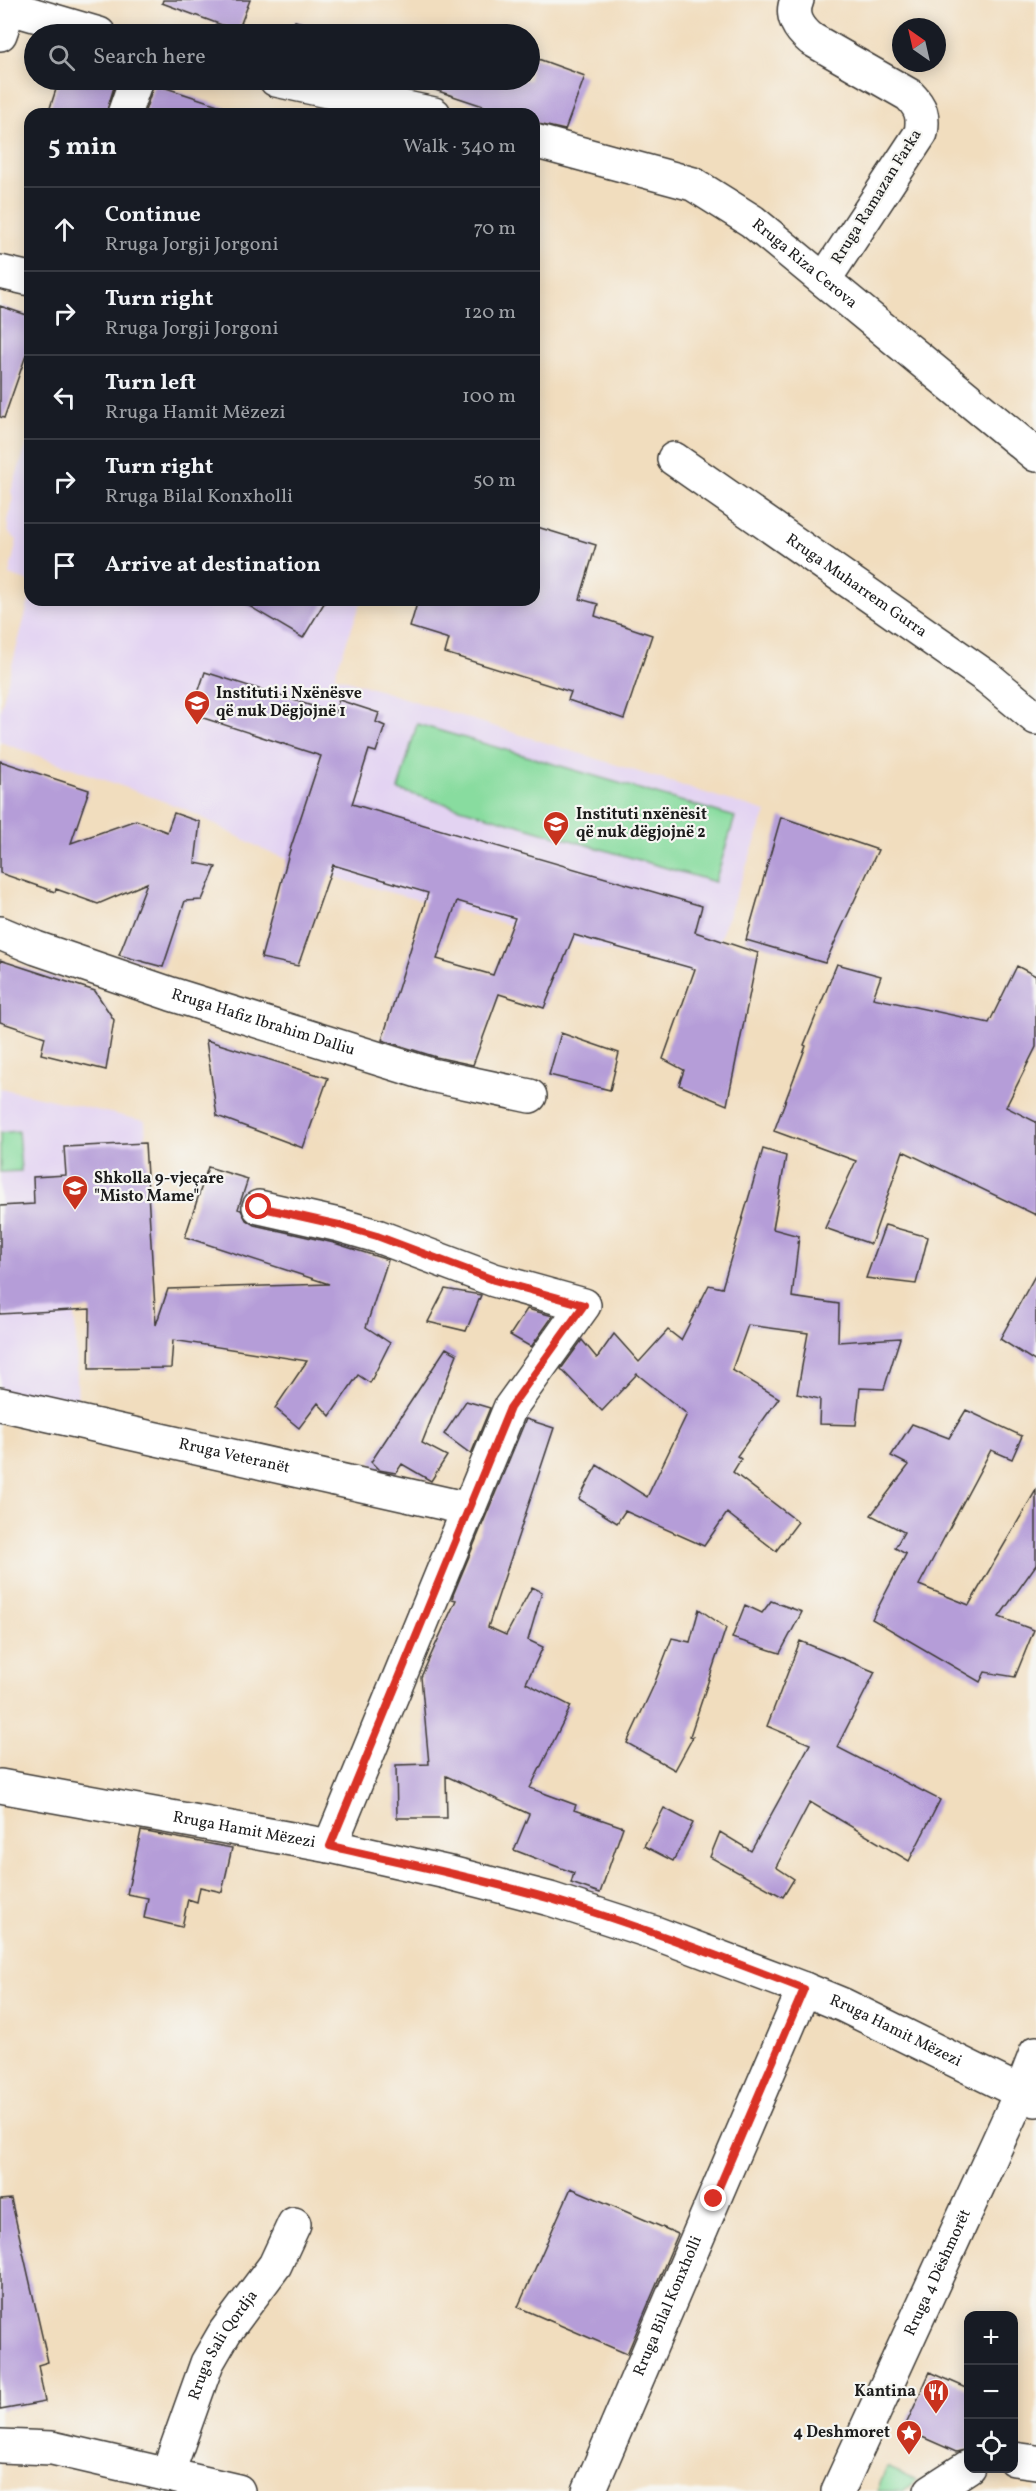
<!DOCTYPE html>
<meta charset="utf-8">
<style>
body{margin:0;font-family:Vollkorn,serif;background:#242831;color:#f1f3f6}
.controls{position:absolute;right:18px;bottom:18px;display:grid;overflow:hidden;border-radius:12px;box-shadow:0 3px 15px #0003}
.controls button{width:54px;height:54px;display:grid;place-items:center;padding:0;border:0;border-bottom:2px solid #363941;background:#171b24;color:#f1f3f6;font:30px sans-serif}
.compass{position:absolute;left:892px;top:18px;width:54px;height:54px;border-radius:50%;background:#171b24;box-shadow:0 3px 15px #0003;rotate:326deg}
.stop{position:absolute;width:18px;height:18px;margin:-14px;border:4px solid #d93025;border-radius:50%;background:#fff}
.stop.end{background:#d93025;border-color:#fff;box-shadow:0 2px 6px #0008}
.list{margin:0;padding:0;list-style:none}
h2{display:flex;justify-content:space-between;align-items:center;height:78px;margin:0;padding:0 24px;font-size:26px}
h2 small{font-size:20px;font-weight:400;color:#9ea1a6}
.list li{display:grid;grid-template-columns:39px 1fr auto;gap:18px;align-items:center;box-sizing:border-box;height:84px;padding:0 24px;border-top:2px solid #363941}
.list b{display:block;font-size:22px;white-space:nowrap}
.list p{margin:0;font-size:20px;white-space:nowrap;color:#9ea1a6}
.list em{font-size:20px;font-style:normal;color:#9ea1a6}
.icon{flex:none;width:33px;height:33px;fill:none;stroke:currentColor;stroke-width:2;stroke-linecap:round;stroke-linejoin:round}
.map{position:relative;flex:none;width:1036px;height:2491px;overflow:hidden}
.search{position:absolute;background:#171b24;box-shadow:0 3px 15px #0003;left:24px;top:24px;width:516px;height:66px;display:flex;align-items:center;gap:15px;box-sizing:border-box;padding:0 21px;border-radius:33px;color:#9ea1a6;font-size:22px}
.panel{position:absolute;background:#171b24;box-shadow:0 3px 15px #0003;left:24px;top:108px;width:516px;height:498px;border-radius:18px}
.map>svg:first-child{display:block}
</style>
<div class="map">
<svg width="1036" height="2491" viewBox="0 0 1036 2491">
<rect width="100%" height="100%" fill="#f6f6f2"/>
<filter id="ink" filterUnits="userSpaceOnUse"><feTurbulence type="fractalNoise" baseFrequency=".0167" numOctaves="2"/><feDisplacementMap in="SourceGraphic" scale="12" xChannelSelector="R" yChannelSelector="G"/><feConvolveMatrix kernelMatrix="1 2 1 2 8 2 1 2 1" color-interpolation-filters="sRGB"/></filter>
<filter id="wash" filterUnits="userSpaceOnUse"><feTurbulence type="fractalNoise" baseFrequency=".008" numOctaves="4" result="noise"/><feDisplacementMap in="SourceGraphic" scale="24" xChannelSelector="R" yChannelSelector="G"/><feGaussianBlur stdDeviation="1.35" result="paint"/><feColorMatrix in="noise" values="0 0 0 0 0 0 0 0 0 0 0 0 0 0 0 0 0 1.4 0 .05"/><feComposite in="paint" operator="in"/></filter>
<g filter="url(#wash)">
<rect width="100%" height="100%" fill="#f1ddbe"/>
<path fill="#e3d3f2" d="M 30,436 L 30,582 L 9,575 L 17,540 L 9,533 L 7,521 L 13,499 L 11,491 Z
M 30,597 L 30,600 L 362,600 L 334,676 L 766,812 L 711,963 L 688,973 L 348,881 L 268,852 L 185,809 L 0,742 L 0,711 Z
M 0,1088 L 145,1121 L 153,1279 L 74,1284 L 78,1411 L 0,1392 Z"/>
<path fill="#88dc9f" stroke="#527c5e" stroke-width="1.5" d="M 417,724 L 735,817 L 715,882 L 398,790 Z
M 18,1131 L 21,1171 L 0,1172 L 0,1133 Z
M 887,2467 L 916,2480 L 903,2491 L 877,2491 Z"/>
<g id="blocks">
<path fill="#b59dd8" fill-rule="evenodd" d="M 163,0 L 250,0 L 238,31 L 162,3 Z
M 295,21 L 347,34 L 292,34 Z
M 530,56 L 585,76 L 565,130 L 534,123 L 534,114 L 507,114 L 405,80 L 530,80 Z
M 59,80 L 116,80 L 106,114 L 48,114 Z
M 154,84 L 230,109 L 229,114 L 144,114 Z
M 0,306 L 30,316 L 30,344 L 4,418 L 0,417 Z
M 534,526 L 596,545 L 580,599 L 598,604 L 595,616 L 652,635 L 624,719 L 568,700 L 571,692 L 445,653 L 449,639 L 410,627 L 418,600 L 534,600 Z
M 239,600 L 326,600 L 303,638 Z
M 205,672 L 334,713 L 339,700 L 379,713 L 376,722 L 385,726 L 376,752 L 369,750 L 352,804 L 702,906 L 695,932 L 758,953 L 727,1105 L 679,1085 L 684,1070 L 663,1059 L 695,969 L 574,935 L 544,1008 L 499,994 L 473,1065 L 436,1057 L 382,1040 L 428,893 L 333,865 L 298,966 L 261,958 L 289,853 L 321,756 L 191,714 ZM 457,901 L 515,918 L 493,975 L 437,959 Z
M 0,761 L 89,790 L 71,843 L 136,820 L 167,832 L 174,813 L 200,822 L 195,863 L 216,867 L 202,900 L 185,901 L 163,967 L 119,955 L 147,883 L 98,904 L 56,889 L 55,892 L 0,873 Z
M 781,817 L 878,850 L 825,963 L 746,940 Z
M 0,960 L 95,991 L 114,1020 L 106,1070 L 41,1054 L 45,1037 L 0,1022 Z
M 837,964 L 881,976 L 873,998 L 989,1023 L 1017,966 L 1036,976 L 1036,1047 L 1006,1107 L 1036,1122 L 1036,1215 L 903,1151 L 871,1244 L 825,1228 L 856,1161 L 774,1131 L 806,1046 L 804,1045 Z
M 561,1033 L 619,1053 L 610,1090 L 549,1075 Z
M 206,1040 L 328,1078 L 303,1148 L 217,1116 Z
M 145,1143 L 156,1325 L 168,1289 L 329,1284 L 185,1237 L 208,1167 L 248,1179 L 238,1209 L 241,1210 L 246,1220 L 254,1225 L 334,1243 L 388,1260 L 366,1327 L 390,1343 L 370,1383 L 358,1375 L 330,1416 L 318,1403 L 299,1428 L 275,1408 L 307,1361 L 173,1340 L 171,1368 L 89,1369 L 90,1309 L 0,1314 L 0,1206 L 34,1204 L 33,1177 L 66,1175 L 64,1147 Z
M 763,1149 L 786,1156 L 773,1229 L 799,1236 L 792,1297 L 839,1304 L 838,1342 L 900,1338 L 884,1389 L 860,1388 L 856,1425 L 819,1424 L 820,1399 L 797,1394 L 808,1333 L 748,1325 L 732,1370 L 779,1398 L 737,1456 L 741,1459 L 733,1472 L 798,1522 L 776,1551 L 727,1513 L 704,1546 L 625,1511 L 617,1523 L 579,1499 L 597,1465 L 647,1497 L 687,1414 L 637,1374 L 602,1411 L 561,1369 L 582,1340 L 597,1358 L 614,1334 L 639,1362 L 668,1330 L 681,1340 L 709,1285 L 722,1288 Z
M 885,1225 L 928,1237 L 916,1284 L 866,1278 Z
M 1036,1274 L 1036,1362 L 1000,1339 Z
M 445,1289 L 481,1295 L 466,1331 L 428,1322 Z
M 527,1309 L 553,1316 L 531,1347 L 510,1335 Z
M 446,1348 L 457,1354 L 422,1443 L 447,1456 L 431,1481 L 402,1464 L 396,1473 L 379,1470 L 371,1462 Z
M 466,1401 L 490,1408 L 471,1454 L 444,1434 Z
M 966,1410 L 1022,1436 L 1012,1459 L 991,1450 L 919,1585 L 969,1605 L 1036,1490 L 1036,1565 L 999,1617 L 1034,1630 L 1015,1677 L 985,1672 L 980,1682 L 872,1619 L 906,1554 L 895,1548 L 904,1532 L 871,1515 L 909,1465 L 891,1456 L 912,1424 L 949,1438 Z
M 526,1419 L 554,1428 L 488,1627 L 506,1635 L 532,1587 L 542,1592 L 528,1640 L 543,1647 L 526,1683 L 571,1706 L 530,1788 L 576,1805 L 574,1810 L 623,1827 L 600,1893 L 571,1883 L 574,1873 L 514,1850 L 529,1814 L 446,1776 L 447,1818 L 397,1818 L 396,1765 L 429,1764 L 421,1677 L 456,1600 L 452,1599 L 453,1595 Z
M 771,1601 L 802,1612 L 780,1653 L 732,1638 L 745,1605 L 762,1613 Z
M 699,1609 L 726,1628 L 690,1736 L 693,1737 L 675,1770 L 627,1743 L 653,1687 L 672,1638 L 690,1642 Z
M 800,1641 L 875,1672 L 837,1747 L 940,1800 L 909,1861 L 810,1802 L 776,1867 L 794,1879 L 783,1897 L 710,1857 L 720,1832 L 751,1851 L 810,1744 L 767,1726 Z
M 664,1808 L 693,1823 L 673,1861 L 644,1846 Z
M 141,1831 L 232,1848 L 222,1892 L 200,1887 L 197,1902 L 188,1899 L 182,1927 L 144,1918 L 148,1898 L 127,1894 Z
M 571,2188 L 678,2234 L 627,2354 L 518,2307 Z
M 11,2199 L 48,2362 L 38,2365 L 45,2402 L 0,2410 L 0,2200 Z
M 930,2372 L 969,2389 L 969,2449 L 956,2452 L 904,2429 Z"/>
</g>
</g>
<g filter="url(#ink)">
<use href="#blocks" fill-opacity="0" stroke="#3c3934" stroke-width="1.5"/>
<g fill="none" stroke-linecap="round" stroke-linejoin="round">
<g stroke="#3c3934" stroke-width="36">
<g id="minor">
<path d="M 797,0 C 790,16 799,29 811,39 L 909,95 C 921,107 924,116 921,133 L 824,280"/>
<path d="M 0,5 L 99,34"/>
<path d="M 276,80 L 434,114"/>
<path d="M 124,114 L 136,80"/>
<path id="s1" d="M 534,141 L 693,184 L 752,221 L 1036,455"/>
<path d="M 0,272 L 30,279"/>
<path id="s2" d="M 674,459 L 988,678 L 1036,718"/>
<path id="s3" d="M 0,933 L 36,948 L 171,994 L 431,1075 L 530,1096"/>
<path d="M 259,1207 L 339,1225 L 377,1236 L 494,1280 L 584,1305 L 510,1408 L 330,1846"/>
<path id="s4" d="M 0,1404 L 469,1509"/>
<path id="s5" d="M 0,1786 L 330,1846 L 450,1873 L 550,1899 L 655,1933 L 804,1989 L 843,2005 L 1036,2100"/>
<path d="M 0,2446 L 52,2448 L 238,2491"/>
<path d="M 1014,2459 L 1036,2462"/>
<path id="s6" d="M 167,2475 L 207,2363 L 225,2332 L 275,2265 L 294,2224"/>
<path id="s7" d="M 589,2491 L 804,1989"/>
<path id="s8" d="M 838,2491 L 1021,2092 L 1036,2053"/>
<path d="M 931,2491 L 968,2467"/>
</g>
</g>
<g stroke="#3c3934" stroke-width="36">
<path id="major" d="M 0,34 L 12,0"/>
</g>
<use href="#minor" stroke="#fff" stroke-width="33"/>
<use href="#major" stroke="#fff" stroke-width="33"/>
</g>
</g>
<g fill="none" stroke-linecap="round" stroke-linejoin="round" filter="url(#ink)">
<path stroke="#d93025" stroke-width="8" d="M 259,1207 L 339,1225 L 377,1236 L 494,1280 L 584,1305 L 510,1408 L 330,1846 C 404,1863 479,1878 551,1899 C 637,1925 721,1957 804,1989 L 714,2199"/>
</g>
<defs>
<g id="school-pin" transform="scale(1.35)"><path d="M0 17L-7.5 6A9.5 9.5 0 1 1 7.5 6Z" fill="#c8321e" stroke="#f6f6f2"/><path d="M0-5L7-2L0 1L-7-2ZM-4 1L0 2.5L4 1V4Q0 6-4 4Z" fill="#fff"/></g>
<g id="restaurant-pin" transform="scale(1.35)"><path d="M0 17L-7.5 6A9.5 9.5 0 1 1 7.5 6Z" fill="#c8321e" stroke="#f6f6f2"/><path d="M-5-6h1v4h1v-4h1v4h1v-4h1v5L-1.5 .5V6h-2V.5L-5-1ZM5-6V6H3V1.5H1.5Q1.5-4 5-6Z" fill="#fff"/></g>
<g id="sight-pin" transform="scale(1.35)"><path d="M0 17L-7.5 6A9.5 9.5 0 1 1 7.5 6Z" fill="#c8321e" stroke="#f6f6f2"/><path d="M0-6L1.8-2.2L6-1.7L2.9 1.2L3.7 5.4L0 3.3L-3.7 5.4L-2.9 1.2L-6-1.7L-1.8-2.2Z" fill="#fff"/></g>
</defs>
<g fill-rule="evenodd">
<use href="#school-pin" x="197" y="703"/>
<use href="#school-pin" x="556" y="824"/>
<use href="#school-pin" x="75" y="1188"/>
<use href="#restaurant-pin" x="936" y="2392"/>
<use href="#sight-pin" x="909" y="2433"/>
</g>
<g text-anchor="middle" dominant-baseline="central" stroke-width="4.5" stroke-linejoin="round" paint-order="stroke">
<g font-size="16" fill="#1c1c1c" stroke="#f6f6f2">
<text transform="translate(877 197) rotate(-58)">Rruga Ramazan Farka</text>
<text stroke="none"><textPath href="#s1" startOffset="302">Rruga Riza Cerova</textPath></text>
<text stroke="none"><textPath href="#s2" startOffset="222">Rruga Muharrem Gurra</textPath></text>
<text stroke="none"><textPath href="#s3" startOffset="278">Rruga Hafiz Ibrahim Dalliu</textPath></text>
<text stroke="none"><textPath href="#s4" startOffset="240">Rruga Veteranët</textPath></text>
<text stroke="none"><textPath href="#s5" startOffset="248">Rruga Hamit Mëzezi</textPath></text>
<text stroke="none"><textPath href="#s5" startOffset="932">Rruga Hamit Mëzezi</textPath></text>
<text stroke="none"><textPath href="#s8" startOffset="240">Rruga 4 Dëshmorët</textPath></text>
<text stroke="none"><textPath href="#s7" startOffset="201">Rruga Bilal Konxholli</textPath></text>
<text stroke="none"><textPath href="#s6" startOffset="142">Rruga Sali Qordja</textPath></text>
</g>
<g font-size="16" font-weight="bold" fill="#1c1c1c" stroke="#f6f6f2" text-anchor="start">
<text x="216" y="694">Instituti i Nxënësve<tspan x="216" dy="18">që nuk Dëgjojnë 1</tspan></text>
<text x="576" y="815">Instituti nxënësit<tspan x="576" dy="18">që nuk dëgjojnë 2</tspan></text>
<text x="94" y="1179">Shkolla 9-vjeçare<tspan x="94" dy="18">"Misto Mame"</tspan></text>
<text x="916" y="2392" text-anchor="end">Kantina</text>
<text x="890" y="2433" text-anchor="end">4 Deshmoret</text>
</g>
</g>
</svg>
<div class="controls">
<button>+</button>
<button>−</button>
<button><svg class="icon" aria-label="locate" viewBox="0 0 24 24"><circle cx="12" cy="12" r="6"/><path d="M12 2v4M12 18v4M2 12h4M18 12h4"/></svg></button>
</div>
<svg class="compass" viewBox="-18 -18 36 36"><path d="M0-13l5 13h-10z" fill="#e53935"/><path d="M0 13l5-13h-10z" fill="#9ea1a6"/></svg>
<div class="stop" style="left:259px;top:1207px"></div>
<div class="stop end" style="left:714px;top:2199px"></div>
<div class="search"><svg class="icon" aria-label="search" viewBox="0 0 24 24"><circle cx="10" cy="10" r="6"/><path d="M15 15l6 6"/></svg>Search here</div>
<section class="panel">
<h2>5 min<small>Walk · 340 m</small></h2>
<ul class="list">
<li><svg class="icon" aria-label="ahead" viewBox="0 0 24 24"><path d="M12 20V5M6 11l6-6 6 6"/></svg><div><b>Continue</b><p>Rruga Jorgji Jorgoni</p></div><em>70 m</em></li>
<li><svg class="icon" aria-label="right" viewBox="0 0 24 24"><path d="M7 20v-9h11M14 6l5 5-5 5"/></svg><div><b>Turn right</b><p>Rruga Jorgji Jorgoni</p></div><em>120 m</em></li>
<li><svg class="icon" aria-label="left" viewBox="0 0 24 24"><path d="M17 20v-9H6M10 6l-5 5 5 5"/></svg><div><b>Turn left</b><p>Rruga Hamit Mëzezi</p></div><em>100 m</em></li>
<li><svg class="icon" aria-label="right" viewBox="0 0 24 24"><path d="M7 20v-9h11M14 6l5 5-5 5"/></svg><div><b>Turn right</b><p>Rruga Bilal Konxholli</p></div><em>50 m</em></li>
<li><svg class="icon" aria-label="arrive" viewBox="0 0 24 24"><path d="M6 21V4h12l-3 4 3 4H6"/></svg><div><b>Arrive at destination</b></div></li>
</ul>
</section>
</div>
